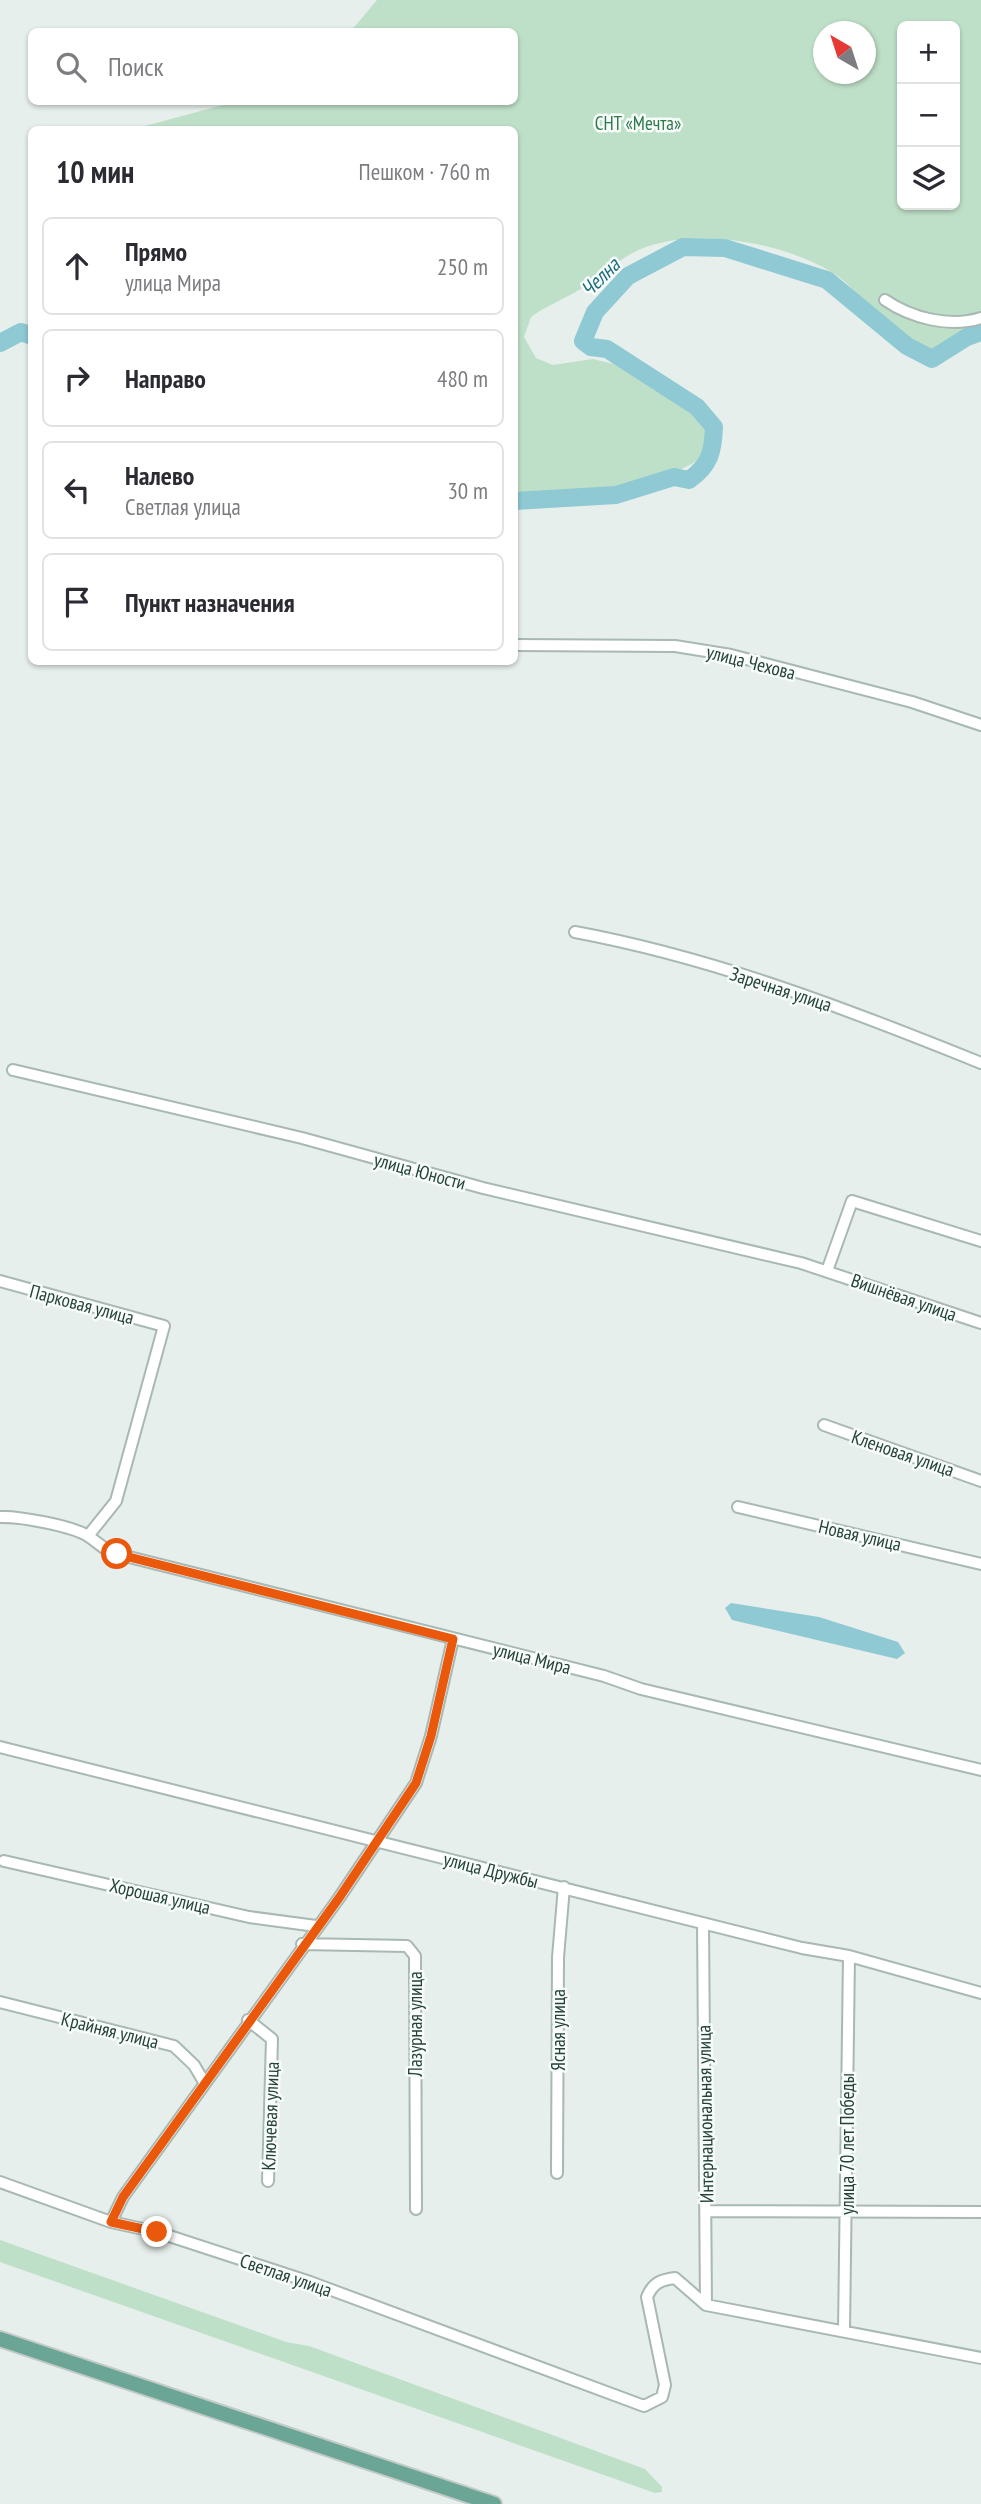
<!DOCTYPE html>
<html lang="ru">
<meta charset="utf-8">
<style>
body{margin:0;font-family:"PT Sans Narrow",sans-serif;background:#f7f7f7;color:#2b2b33}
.controls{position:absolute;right:21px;top:21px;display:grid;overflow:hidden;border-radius:10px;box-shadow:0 2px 5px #0004}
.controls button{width:63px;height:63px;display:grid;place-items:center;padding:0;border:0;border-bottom:2px solid #e1e1e2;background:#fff;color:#2b2b33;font:35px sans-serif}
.compass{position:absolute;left:813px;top:21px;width:63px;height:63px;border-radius:50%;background:#fff;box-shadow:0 2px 5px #0004;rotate:321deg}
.stop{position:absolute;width:21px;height:21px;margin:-16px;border:5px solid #ea580c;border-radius:50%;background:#fff}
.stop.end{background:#ea580c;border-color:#fff;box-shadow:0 2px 7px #0008}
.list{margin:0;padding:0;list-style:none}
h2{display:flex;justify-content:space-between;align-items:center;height:91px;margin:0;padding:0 28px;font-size:30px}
h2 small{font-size:23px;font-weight:400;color:#7c7c81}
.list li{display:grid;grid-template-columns:46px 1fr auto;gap:21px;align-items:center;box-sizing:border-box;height:98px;margin:0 14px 14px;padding:0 14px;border:2px solid #e1e1e2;border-radius:10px}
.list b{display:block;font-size:26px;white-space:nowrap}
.list p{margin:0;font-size:23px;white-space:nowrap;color:#7c7c81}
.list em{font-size:23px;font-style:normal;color:#7c7c81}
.icon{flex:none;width:38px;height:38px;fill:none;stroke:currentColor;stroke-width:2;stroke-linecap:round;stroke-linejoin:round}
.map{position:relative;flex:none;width:981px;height:2504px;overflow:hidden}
.search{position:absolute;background:#fff;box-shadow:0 2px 5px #0004;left:28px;top:28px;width:490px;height:77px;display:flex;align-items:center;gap:18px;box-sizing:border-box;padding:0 24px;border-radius:10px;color:#7c7c81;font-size:26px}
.panel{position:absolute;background:#fff;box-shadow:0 2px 5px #0004;left:28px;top:126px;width:490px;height:539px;border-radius:10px}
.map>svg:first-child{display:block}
</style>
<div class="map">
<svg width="981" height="2504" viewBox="0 0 981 2504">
<rect width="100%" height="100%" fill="#e6efeb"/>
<path fill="#bfe0c8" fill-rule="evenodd" d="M 377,0 L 981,0 L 981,338 C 965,343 941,356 925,354 C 891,349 865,296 839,277 C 792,244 704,228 649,246 C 623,254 605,274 582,288 C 565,299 547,305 531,317 L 524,337 L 536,358 L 553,365 L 593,359 L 655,374 L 668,381 L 713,420 L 717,434 L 710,453 C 654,490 581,503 515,495 L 514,130 L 130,130 L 234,102 L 514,102 L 514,32 L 351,31 ZM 902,26 L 955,26 L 955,205 L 902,205 ZM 824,32 L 866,32 L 866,74 L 824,74 Z
M 0,2240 L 286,2342 L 309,2346 L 645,2469 L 662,2487 L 662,2492 L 655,2493 L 0,2262 Z"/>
<path fill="#8ec9d4" d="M 731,1603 L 819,1617 L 898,1642 L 905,1653 L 897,1659 L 732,1620 L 725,1608 Z"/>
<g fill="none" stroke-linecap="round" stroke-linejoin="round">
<path stroke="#8ec9d4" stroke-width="18" d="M 0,343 L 21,332 L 32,336
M 514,501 L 616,495 L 674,477 L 689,480 C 710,465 713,452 714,427 L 697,407 L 607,349 L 591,347 L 583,341 L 595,312 L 628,276 L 683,247 L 725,248 L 827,280 L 907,346 L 932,359 L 967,337 L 981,332"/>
<g stroke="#a8b8b2" stroke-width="14">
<path id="minor" d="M 885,300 C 911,318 950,328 981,318
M 514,645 L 675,646 L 731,655 L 912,702 L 981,725
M 575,932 C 715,958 850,1010 981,1063
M 13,1070 L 302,1138 L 483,1188 L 801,1263 L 981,1323
M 827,1271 L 852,1201 L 981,1241
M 0,1281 L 164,1326 L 116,1501 L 88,1536
M 824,1425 L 981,1481
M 738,1507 L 981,1564
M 0,1517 C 19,1516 72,1526 88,1536 C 99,1543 103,1550 117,1554 L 604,1676 L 641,1689 L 981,1770
M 0,1747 L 802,1948 L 849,1956 L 981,1993
M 4,1861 L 249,1917 L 316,1926
M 703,1923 L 706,2305
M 302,1944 L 407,1946 L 415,1956 L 416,2209
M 0,2002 L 174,2046 L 194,2065 L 204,2082
M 248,2020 L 272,2039 L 268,2181
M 557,2173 L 558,1957 L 564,1887
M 0,2182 L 111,2222 L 157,2232 L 310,2282 L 644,2406 L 662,2397 L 665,2385 L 647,2297 C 653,2283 660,2280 675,2278 L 706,2305 L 981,2358
M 707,2211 L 981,2212
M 111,2222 L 123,2197 L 339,1898 L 416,1783 L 431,1736 L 453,1639
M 844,2331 L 849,1956"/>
</g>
<g stroke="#c2cac8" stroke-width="18">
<path id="major" d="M 0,2339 L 494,2504"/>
</g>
<use href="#minor" stroke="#fff" stroke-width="10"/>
<use href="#major" stroke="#6aa596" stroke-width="14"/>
</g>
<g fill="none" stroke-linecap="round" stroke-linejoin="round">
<path stroke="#ea580c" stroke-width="9" d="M 117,1554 L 453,1639 L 431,1736 L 416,1783 L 339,1898 L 123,2197 L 111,2222 L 157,2232"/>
</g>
<g text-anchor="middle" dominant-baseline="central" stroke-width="5" stroke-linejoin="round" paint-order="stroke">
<g font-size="19" fill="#2d7a4b" stroke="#f7fbf9">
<text x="638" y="123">СНТ «Мечта»</text>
</g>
<g font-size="19" fill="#24423a" stroke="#f7fbf9">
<text transform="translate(751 662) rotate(14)">улица Чехова</text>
<text transform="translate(781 989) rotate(18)">Заречная улица</text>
<text transform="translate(420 1171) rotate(15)">улица Юности</text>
<text transform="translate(904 1297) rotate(19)">Вишнёвая улица</text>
<text transform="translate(82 1304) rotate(15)">Парковая улица</text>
<text transform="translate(903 1453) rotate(19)">Кленовая улица</text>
<text transform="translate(860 1535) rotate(13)">Новая улица</text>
<text transform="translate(532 1658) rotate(14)">улица Мира</text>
<text transform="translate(491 1870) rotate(14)">улица Дружбы</text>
<text transform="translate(160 1896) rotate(13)">Хорошая улица</text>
<text transform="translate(415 2024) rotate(-90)">Лазурная улица</text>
<text transform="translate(110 2030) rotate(14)">Крайняя улица</text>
<text transform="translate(558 2030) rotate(-90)">Ясная улица</text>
<text transform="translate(705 2114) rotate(-91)">Интернациональная улица</text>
<text transform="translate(270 2116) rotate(-88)">Ключевая улица</text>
<text transform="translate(847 2144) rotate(-90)">улица 70 лет Победы</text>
<text transform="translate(286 2275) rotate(19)">Светлая улица</text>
</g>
<g font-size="21" font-style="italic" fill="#1c6f80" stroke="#f7fbf9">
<text transform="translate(600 277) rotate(-45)">Челна</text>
</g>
</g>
</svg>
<div class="controls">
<button>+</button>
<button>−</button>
<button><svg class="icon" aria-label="layers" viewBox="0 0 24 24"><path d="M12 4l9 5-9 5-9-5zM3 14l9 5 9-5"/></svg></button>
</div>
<svg class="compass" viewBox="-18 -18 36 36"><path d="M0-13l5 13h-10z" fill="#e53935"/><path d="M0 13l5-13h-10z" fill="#7c7c81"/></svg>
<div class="stop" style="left:117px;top:1554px"></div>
<div class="stop end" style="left:157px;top:2232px"></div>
<div class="search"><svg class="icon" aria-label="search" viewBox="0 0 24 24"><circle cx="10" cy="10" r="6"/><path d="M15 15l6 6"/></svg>Поиск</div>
<section class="panel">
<h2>10 мин<small>Пешком · 760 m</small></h2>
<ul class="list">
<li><svg class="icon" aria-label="ahead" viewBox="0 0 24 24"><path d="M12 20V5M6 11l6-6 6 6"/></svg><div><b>Прямо</b><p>улица Мира</p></div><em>250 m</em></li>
<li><svg class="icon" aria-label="right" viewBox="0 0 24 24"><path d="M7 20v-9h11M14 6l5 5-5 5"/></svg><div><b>Направо</b></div><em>480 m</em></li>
<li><svg class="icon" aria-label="left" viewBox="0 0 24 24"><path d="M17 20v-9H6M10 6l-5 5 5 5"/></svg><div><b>Налево</b><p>Светлая улица</p></div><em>30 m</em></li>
<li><svg class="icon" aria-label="arrive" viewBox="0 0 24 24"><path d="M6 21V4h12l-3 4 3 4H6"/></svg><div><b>Пункт назначения</b></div></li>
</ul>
</section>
</div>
